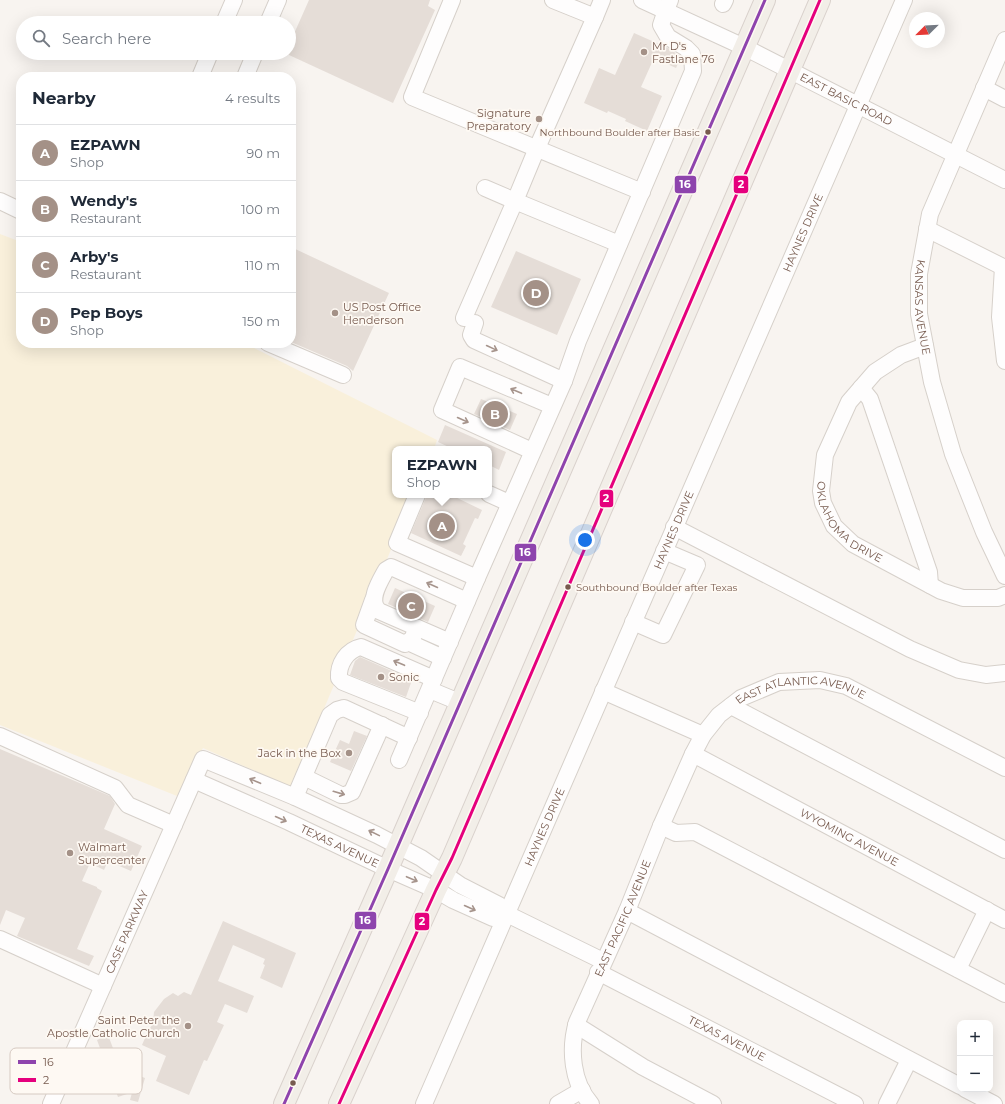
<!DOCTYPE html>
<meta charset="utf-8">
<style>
body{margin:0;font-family:Montserrat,sans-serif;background:#f2f2f3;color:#1f2937}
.controls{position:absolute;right:12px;bottom:12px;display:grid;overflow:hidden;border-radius:8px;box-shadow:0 4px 16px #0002}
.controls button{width:36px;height:36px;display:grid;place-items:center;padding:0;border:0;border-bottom:1px solid #e0e1e3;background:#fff;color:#1f2937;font:20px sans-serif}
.compass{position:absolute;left:909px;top:12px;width:36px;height:36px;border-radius:50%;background:#fff;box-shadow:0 4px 16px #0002;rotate:246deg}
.you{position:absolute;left:585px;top:540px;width:14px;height:14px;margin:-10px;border:3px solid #fff;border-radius:50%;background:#1a73e8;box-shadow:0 0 0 6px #1a73e833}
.badge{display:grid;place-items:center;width:26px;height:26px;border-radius:50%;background:#a49187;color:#fff;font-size:13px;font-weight:700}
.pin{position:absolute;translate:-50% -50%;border:2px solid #fff;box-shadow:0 1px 4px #0006}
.popup{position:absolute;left:392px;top:446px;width:100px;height:52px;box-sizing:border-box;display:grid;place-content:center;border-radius:8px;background:#fff;filter:drop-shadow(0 1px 3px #0005);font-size:13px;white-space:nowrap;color:#747a83}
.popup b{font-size:15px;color:#1f2937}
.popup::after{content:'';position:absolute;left:50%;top:100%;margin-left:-8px;border:8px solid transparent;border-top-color:#fff}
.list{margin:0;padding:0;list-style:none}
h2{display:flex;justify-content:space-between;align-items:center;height:52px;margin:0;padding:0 16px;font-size:17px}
h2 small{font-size:13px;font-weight:400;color:#747a83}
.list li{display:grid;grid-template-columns:26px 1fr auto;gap:12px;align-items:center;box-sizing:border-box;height:56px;padding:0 16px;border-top:1px solid #e0e1e3}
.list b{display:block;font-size:15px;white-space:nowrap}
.list p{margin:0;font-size:13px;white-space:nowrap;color:#747a83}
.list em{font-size:13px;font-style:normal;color:#747a83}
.icon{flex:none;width:22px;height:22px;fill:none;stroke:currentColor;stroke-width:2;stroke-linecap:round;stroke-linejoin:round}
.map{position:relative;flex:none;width:1005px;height:1104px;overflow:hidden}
.search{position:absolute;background:#fff;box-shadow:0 4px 16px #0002;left:16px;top:16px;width:280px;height:44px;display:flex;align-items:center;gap:10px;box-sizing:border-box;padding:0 14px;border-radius:22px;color:#747a83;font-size:15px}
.panel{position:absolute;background:#fff;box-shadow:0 4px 16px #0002;left:16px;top:72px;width:280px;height:276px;border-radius:16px}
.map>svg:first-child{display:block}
</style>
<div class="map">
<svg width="1005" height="1104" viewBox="0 0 1005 1104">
<rect width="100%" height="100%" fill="#f8f4f0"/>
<path fill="#f9f0db" d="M 0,234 L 21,242 L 21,343 L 244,343 L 437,440 L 434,449 L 395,449 L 395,495 L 414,495 L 291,787 L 203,748 L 177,796 L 0,725 Z"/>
<path fill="#e5ddd7" d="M 309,0 L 430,0 L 428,6 L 435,10 L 393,103 L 289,55 L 289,45 Z
M 634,33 L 670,49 L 681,57 L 676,68 L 654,58 L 641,87 L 662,96 L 647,131 L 625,121 L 626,119 L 608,111 L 607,113 L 584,103 L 599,68 L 615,75 Z
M 291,247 L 389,293 L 353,371 L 347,366 L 291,342 Z
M 516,251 L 581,279 L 557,335 L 491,307 Z
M 481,399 L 517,414 L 510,430 L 474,414 Z
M 445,425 L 506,452 L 499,470 L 489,465 L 489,449 L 453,449 L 438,442 Z
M 427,495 L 451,495 L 482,510 L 478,519 L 475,518 L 463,544 L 466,546 L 461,556 L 411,533 Z
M 395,588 L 435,606 L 428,622 L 388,604 Z
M 360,657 L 412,680 L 406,697 L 350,675 L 355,661 Z
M 354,731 L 367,736 L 351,771 L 330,762 L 340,740 L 349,744 Z
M 0,749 L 110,796 L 115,804 L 104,829 L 142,846 L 131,871 L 108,861 L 104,870 L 90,863 L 82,881 L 97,887 L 97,888 L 102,891 L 77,949 L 94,956 L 89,966 L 17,936 L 25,918 L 6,910 L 0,925 Z
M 223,921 L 296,953 L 282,988 L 260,978 L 265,965 L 263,964 L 265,959 L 233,945 L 218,981 L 254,996 L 247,1013 L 225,1004 L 217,1022 L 224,1025 L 207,1061 L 204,1060 L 189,1095 L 156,1081 L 166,1056 L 142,1045 L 149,1029 L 153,1024 L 154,1012 L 164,999 L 173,993 L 178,996 L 184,992 L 191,995 Z
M 108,1035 L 130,1093 L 118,1097 L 97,1040 Z
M 137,1075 L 145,1078 L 138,1102 L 130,1100 Z"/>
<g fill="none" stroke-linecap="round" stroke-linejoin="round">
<g stroke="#d6d0ca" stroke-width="18">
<g id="minor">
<path d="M 452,0 L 412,97 L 642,192"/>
<path d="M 553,0 L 595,17 L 537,148 L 515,201 L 619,244"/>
<path id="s1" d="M 642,0 L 744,47 L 1005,180"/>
<path d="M 723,4 L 725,0"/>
<path d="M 595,17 L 602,0"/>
<path d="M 224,23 L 234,0"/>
<path d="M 268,23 L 278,0"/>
<path id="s2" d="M 1005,40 L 930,214 L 919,274 L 919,314 L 932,382 L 953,454 L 984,532 L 1005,576"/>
<path d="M 200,77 L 210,53"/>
<path d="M 245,77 L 255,53"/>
<path d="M 984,88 L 1005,99"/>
<path d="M 0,201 L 21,211"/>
<path d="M 927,229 L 1005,268"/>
<path d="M 1003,267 L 1000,317 L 1005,361"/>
<path d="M 464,318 L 515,201 L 485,188"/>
<path d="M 475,323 L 471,335 L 474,340 L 564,381 L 578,341 L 693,71 L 692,54 L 686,48 L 668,37 L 661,25 L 666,10 L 670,0"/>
<path d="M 268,343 L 343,375"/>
<path id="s3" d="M 925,346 L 901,355 L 875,372 L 849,402 L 825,455 L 821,491 L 823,503 L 834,526 L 853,544 L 941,591 L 963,598 L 998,598 L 1005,595"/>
<path d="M 861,388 L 870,399 L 929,572 L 930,585"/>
<path d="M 532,451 L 442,410 L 460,367 L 552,406"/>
<path d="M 489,494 L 509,503"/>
<path d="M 417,495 L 397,543 L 477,578 L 564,381"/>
<path d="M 674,527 L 910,649 L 959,670 L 986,675 L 1005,673"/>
<path d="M 373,600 L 364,625 L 405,644 L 412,639 L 417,628"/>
<path d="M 633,622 L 663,635 L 697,565 L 664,551"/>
<path d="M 408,642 L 443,658"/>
<path d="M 450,642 L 379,611 C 367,601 380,581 386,570 L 391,567 L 467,601"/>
<path d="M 430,690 L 459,702"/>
<path d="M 603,691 L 703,735"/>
<path d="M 731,706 L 1005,850"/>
<path d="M 420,713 L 343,682 L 339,678 C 338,664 347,650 361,647 L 434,679"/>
<path d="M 0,736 L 115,788 L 128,805 L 174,825"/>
<path id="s4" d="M 693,754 L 1005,920"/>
<path d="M 399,760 L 477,578"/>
<path d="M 304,777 L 341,795 L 345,795 L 352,792 L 382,725"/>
<path id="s5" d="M 194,780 L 289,822 L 388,869 L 436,890 L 453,900 L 493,918 L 507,914"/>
<path d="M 295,797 L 330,715 L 337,710 L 344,708 L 409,738"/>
<path d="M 661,826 L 676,833 L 695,832 L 1005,994"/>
<path d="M 627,911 L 960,1086"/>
<path d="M 0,939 L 103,986"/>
<path d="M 958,969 L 987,910"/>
<path id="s6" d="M 598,972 L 855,1104"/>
<path d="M 576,1025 L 643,1067 L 713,1104"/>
<path d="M 965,1089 L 994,1104"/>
<path id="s7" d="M 51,1104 L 203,759 L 295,797 L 377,835 L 421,858 L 460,885 L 499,905 L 507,914 L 603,961"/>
<path id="s8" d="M 424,1104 L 904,0"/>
<path d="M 558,1104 L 582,1090"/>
<path id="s9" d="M 591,1104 C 572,1083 569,1049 577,1022 L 627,911 L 661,826 L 693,754 L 703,735 L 719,715 L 741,698 L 779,682 L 820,680 L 846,686 L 1005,768"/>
<path d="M 887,1104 L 909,1060"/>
</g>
</g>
<g stroke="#d9d1cc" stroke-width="22">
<path id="major" d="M 284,1104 L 388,869 L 765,0
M 339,1104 L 436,890 L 452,858 L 820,0"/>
</g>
<use href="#minor" stroke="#fefdfd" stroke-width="16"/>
<use href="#major" stroke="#f2eee8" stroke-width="20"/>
<g stroke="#fef9f3" stroke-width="6">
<path id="bus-1" d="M 284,1104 L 388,869 L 765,0"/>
</g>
<g stroke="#fef9f3" stroke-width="6">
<path id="bus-2" d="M 339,1104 L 436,890 L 452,858 L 820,0"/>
</g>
<use href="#bus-1" stroke="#8e44ad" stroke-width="3"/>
<use href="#bus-2" stroke="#e5007d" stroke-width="3"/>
</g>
<defs><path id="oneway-shaft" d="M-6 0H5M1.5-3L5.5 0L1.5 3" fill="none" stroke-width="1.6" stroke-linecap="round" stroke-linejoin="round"/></defs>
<g stroke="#a6948c">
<use href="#oneway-shaft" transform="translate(492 348) rotate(25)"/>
<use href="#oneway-shaft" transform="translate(516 391) rotate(-157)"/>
<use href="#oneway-shaft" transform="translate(463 420) rotate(24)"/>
<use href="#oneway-shaft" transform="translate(432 585) rotate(-156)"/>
<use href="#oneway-shaft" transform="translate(399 663) rotate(-157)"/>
<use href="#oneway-shaft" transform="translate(255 781) rotate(-157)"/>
<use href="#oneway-shaft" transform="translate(339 793) rotate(16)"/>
<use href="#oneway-shaft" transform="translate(281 819) rotate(24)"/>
<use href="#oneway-shaft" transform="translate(374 833) rotate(-154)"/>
<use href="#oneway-shaft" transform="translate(412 879) rotate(23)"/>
<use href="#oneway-shaft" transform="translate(470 908) rotate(24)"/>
</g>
<g fill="#a49187" stroke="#fef9f3" stroke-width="1.5">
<circle cx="644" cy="52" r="4"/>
<circle cx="539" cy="119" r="4"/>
<circle cx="335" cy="313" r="4"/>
<circle cx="381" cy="677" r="4"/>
<circle cx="349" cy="753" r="4"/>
<circle cx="70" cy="853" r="4"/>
<circle cx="188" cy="1026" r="4"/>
</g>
<g fill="#775b4f" stroke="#fef9f3" stroke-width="1.5">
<circle cx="708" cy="132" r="3.5"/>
<circle cx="568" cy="587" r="3.5"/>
<circle cx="293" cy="1083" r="3.5"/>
</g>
<g text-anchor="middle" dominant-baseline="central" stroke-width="3.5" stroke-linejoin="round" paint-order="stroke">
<g font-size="10" fill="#775b4f" stroke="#fef9f3" text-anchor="end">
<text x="700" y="132">Northbound Boulder after Basic</text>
<text x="576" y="587" text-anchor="start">Southbound Boulder after Texas</text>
</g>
<g font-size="11" fill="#775b4f" stroke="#fef9f3" text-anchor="start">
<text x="652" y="46">Mr D's<tspan x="652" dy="13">Fastlane 76</tspan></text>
<text x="531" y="113" text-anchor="end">Signature<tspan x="531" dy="13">Preparatory</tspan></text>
<text x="343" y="307">US Post Office<tspan x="343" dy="13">Henderson</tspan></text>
<text x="389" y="677">Sonic</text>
<text x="341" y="753" text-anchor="end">Jack in the Box</text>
<text x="78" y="847">Walmart<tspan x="78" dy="13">Supercenter</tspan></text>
<text x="180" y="1020" text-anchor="end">Saint Peter the<tspan x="180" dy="13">Apostle Catholic Church</tspan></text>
</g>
<g font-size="11" fill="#775b4f" stroke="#fef9f3">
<text stroke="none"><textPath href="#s1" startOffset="227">EAST BASIC ROAD</textPath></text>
<text stroke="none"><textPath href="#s8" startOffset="950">HAYNES DRIVE</textPath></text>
<text stroke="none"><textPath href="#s2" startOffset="284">KANSAS AVENUE</textPath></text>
<text stroke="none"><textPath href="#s3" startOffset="234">OKLAHOMA DRIVE</textPath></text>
<text stroke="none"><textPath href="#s8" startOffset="626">HAYNES DRIVE</textPath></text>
<text stroke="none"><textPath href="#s9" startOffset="516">EAST ATLANTIC AVENUE</textPath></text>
<text stroke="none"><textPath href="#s8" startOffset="302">HAYNES DRIVE</textPath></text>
<text stroke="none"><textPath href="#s4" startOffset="177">WYOMING AVENUE</textPath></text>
<text stroke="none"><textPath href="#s5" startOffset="160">TEXAS AVENUE</textPath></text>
<text stroke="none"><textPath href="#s9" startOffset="200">EAST PACIFIC AVENUE</textPath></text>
<text stroke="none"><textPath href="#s7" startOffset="188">CASE PARKWAY</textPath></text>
<text stroke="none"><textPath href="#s6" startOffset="145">TEXAS AVENUE</textPath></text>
</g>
</g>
<rect x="10" y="1048" width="132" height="46" rx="6" fill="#fef9f3" stroke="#d6cac2" stroke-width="1"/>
<rect x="18" y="1060" width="18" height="4" fill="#8e44ad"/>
<rect x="18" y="1078" width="18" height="4" fill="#e5007d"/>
<g font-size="11" fill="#775b4f">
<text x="43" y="1066">16</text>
<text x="43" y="1084">2</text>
</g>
<g stroke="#fef9f3" stroke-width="1.5">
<rect x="674" y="175" width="23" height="19" rx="4" fill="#8e44ad"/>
<rect x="733" y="175" width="16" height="19" rx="4" fill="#e5007d"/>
<rect x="599" y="489" width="15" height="19" rx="4" fill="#e5007d"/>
<rect x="514" y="543" width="23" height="19" rx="4" fill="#8e44ad"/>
<rect x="354" y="911" width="23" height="19" rx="4" fill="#8e44ad"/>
<rect x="414" y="912" width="16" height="19" rx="4" fill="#e5007d"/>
</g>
<g font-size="11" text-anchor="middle" font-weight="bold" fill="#fff">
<text x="685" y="188">16</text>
<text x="741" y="188">2</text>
<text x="606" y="502">2</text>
<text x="525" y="556">16</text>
<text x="365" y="924">16</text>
<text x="422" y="925">2</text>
</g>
</svg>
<div class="controls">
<button>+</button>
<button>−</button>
</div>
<svg class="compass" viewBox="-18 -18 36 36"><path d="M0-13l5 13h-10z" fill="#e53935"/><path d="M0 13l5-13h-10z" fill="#747a83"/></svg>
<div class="you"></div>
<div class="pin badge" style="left:442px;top:526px">A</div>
<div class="popup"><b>EZPAWN</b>Shop</div>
<div class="pin badge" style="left:495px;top:414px">B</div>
<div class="pin badge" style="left:411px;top:606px">C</div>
<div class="pin badge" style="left:536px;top:293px">D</div>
<div class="search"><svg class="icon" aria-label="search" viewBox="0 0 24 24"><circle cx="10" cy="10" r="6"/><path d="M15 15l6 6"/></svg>Search here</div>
<section class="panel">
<h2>Nearby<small>4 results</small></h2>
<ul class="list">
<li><span class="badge">A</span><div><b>EZPAWN</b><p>Shop</p></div><em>90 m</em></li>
<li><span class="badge">B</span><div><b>Wendy's</b><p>Restaurant</p></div><em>100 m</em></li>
<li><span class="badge">C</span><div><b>Arby's</b><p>Restaurant</p></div><em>110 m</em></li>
<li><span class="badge">D</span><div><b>Pep Boys</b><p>Shop</p></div><em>150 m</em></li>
</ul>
</section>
</div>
